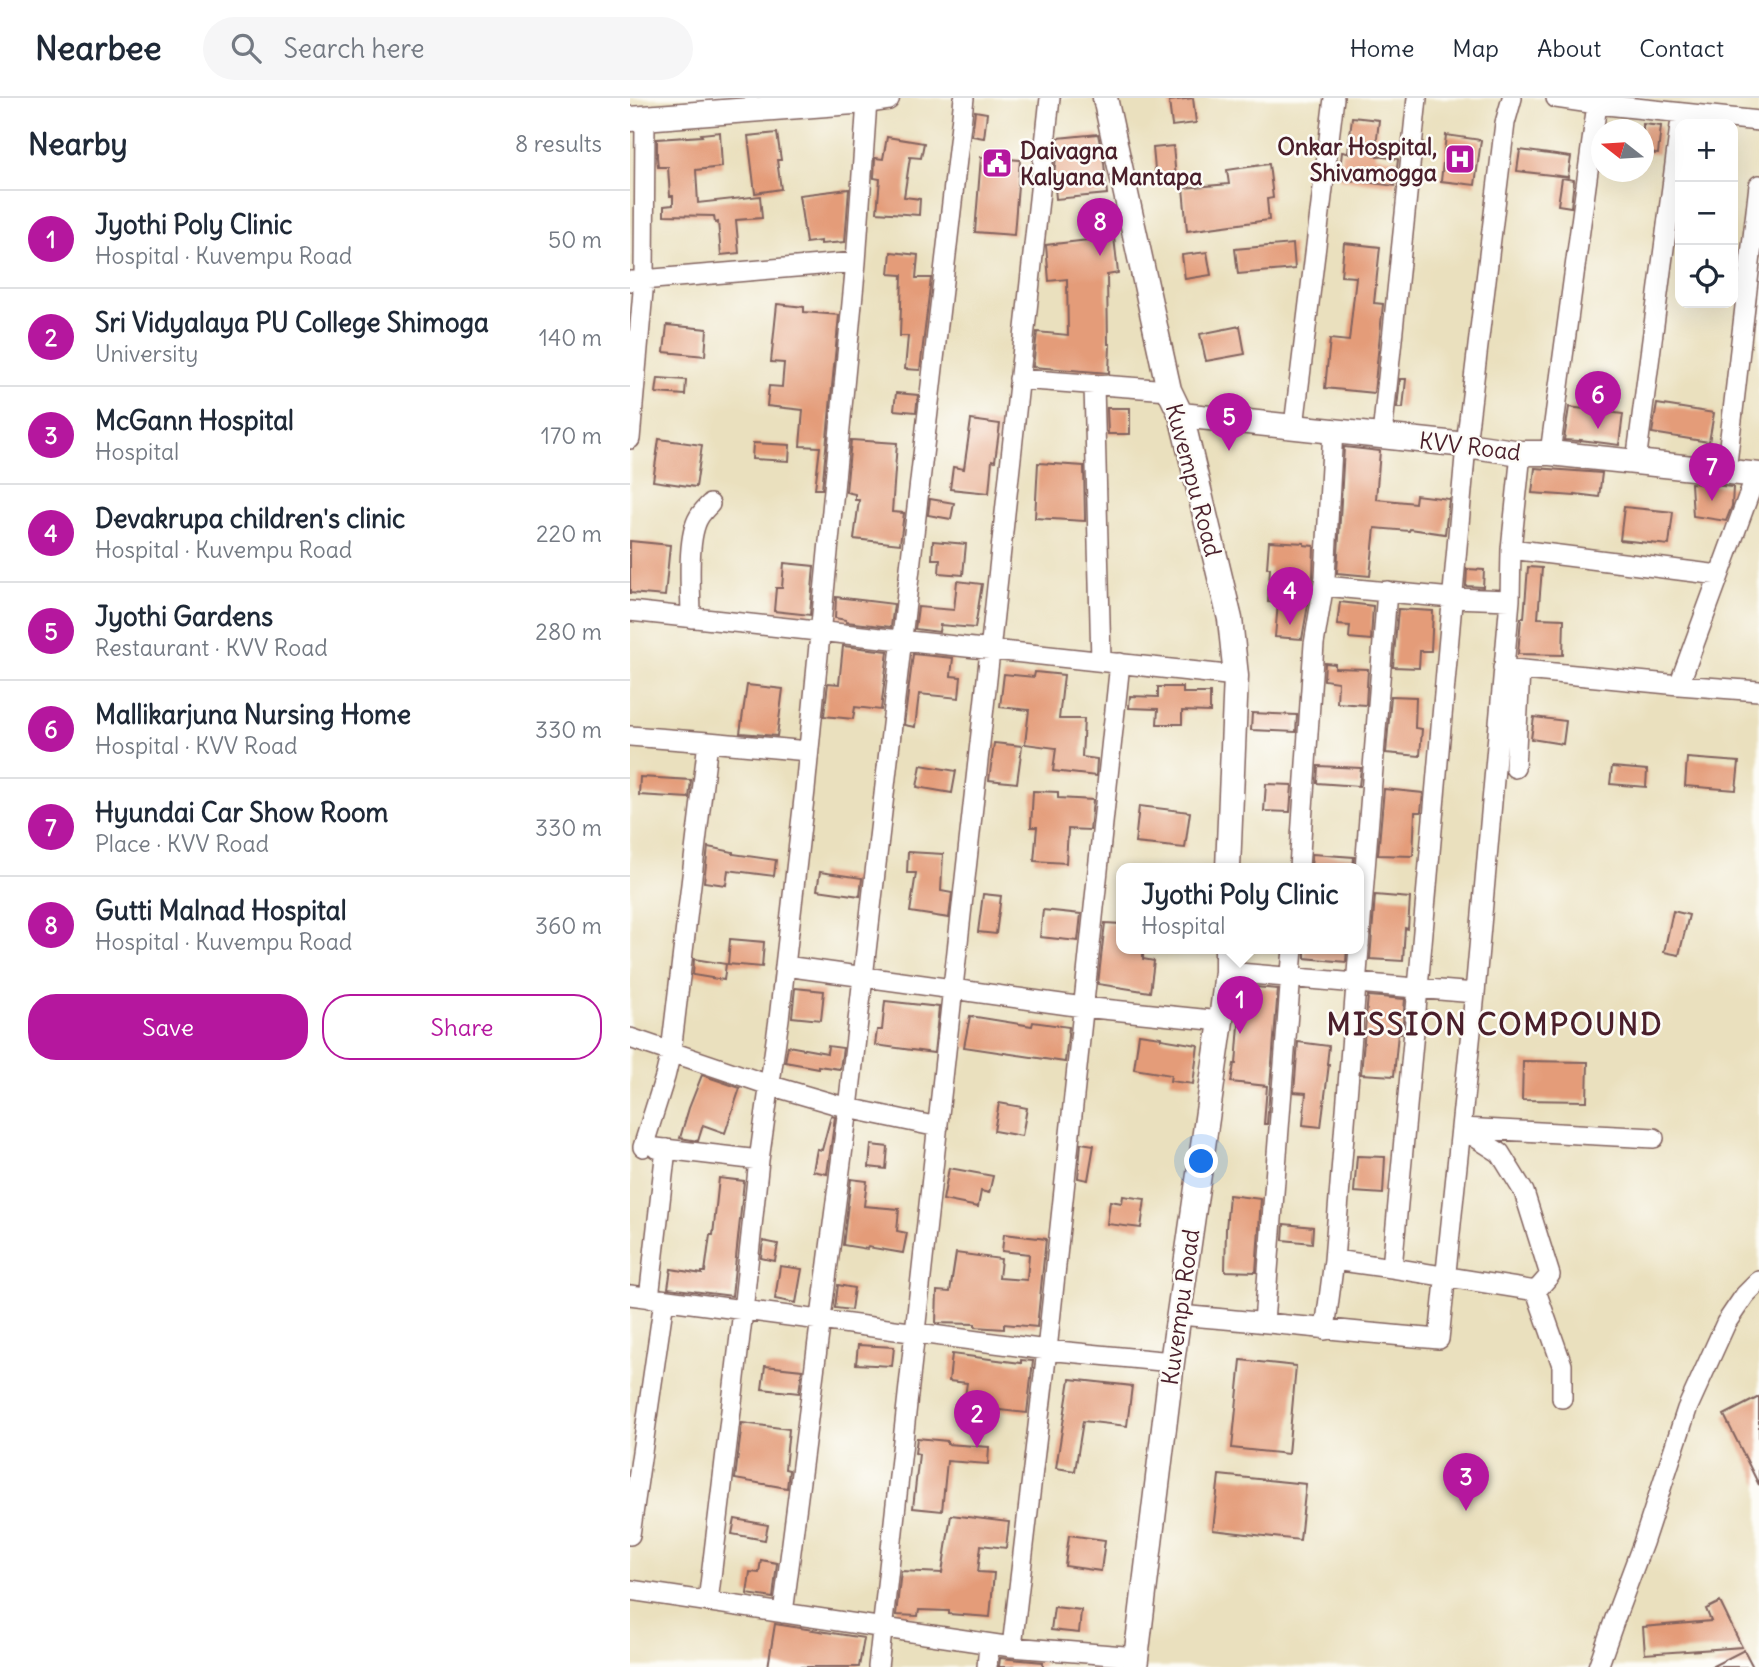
<!DOCTYPE html>
<meta charset="utf-8">
<style>
body{margin:0;font-family:Delius,sans-serif;background:#f6f6f7;color:#1f2937}
.controls{position:absolute;right:21px;top:21px;display:grid;overflow:hidden;border-radius:14px;box-shadow:0 7px 28px #0002}
.controls button{width:63px;height:63px;display:grid;place-items:center;padding:0;border:0;border-bottom:2px solid #e0e1e3;background:#fff;color:#1f2937;font:35px sans-serif}
.compass{position:absolute;left:961px;top:21px;width:63px;height:63px;border-radius:50%;background:#fff;box-shadow:0 7px 28px #0002;rotate:287deg}
.you{position:absolute;left:572px;top:1064px;width:24px;height:24px;margin:-18px;border:5px solid #fff;border-radius:50%;background:#1a73e8;box-shadow:0 0 0 10px #1a73e833}
.badge{display:grid;place-items:center;width:46px;height:46px;border-radius:50%;background:#b5179e;color:#fff;font-size:23px;font-weight:700}
.pin{position:absolute;translate:-50% -58px;filter:drop-shadow(0 2px 4px #0008)}
.pin::after{content:'';position:absolute;top:37px;width:24px;height:21px;background:inherit;clip-path:polygon(0 0,100% 0,50% 100%)}
.popup{position:absolute;left:486px;top:765px;width:248px;height:91px;box-sizing:border-box;display:grid;place-content:center;border-radius:14px;background:#fff;filter:drop-shadow(0 2px 5px #0005);font-size:23px;white-space:nowrap;color:#747a83}
.popup b{font-size:26px;color:#1f2937}
.popup::after{content:'';position:absolute;left:50%;top:100%;margin-left:-14px;border:14px solid transparent;border-top-color:#fff}
.list{margin:0;padding:0;list-style:none}
h2{display:flex;justify-content:space-between;align-items:center;height:91px;margin:0;padding:0 28px;font-size:30px}
h2 small{font-size:23px;font-weight:400;color:#747a83}
.list li{display:grid;grid-template-columns:46px 1fr auto;gap:21px;align-items:center;box-sizing:border-box;height:98px;padding:0 28px;border-top:2px solid #e0e1e3}
.list b{display:block;font-size:26px;white-space:nowrap}
.list p{margin:0;font-size:23px;white-space:nowrap;color:#747a83}
.list em{font-size:23px;font-style:normal;color:#747a83}
.actions{display:flex;gap:14px;padding:21px 28px}
.actions a{flex:1;padding:16px 0;border:2px solid #b5179e;border-radius:28px;text-align:center;font-size:24px;color:#b5179e}
.actions .main{background:#b5179e;color:#fff}
.icon{flex:none;width:38px;height:38px;fill:none;stroke:currentColor;stroke-width:2;stroke-linecap:round;stroke-linejoin:round}
.map{position:relative;flex:none;width:1129px;height:1569px;overflow:hidden}
header{display:flex;align-items:center;gap:42px;box-sizing:border-box;height:98px;padding:0 35px;background:#fff;border-bottom:2px solid #e0e1e3}
header strong{font-size:33px}
nav{display:flex;gap:38px;margin-inline-start:auto;font-size:24px}
.search{width:490px;height:63px;background:#f6f6f7;display:flex;align-items:center;gap:18px;box-sizing:border-box;padding:0 24px;border-radius:38px;color:#747a83;font-size:26px}
main{display:flex}
aside{flex:1;background:#fff}
.map>svg:first-child{display:block}
</style>
<header>
<strong>Nearbee</strong>
<div class="search"><svg class="icon" aria-label="search" viewBox="0 0 24 24"><circle cx="10" cy="10" r="6"/><path d="M15 15l6 6"/></svg>Search here</div>
<nav><a>Home</a><a>Map</a><a>About</a><a>Contact</a></nav>
</header>
<main>
<aside>
<h2>Nearby<small>8 results</small></h2>
<ul class="list">
<li><span class="badge">1</span><div><b>Jyothi Poly Clinic</b><p>Hospital · Kuvempu Road</p></div><em>50 m</em></li>
<li><span class="badge">2</span><div><b>Sri Vidyalaya PU College Shimoga</b><p>University</p></div><em>140 m</em></li>
<li><span class="badge">3</span><div><b>McGann Hospital</b><p>Hospital</p></div><em>170 m</em></li>
<li><span class="badge">4</span><div><b>Devakrupa children's clinic</b><p>Hospital · Kuvempu Road</p></div><em>220 m</em></li>
<li><span class="badge">5</span><div><b>Jyothi Gardens</b><p>Restaurant · KVV Road</p></div><em>280 m</em></li>
<li><span class="badge">6</span><div><b>Mallikarjuna Nursing Home</b><p>Hospital · KVV Road</p></div><em>330 m</em></li>
<li><span class="badge">7</span><div><b>Hyundai Car Show Room</b><p>Place · KVV Road</p></div><em>330 m</em></li>
<li><span class="badge">8</span><div><b>Gutti Malnad Hospital</b><p>Hospital · Kuvempu Road</p></div><em>360 m</em></li>
</ul>
<div class="actions"><a class="main">Save</a><a>Share</a></div>
</aside>
<div class="map">
<svg width="1129" height="1569" viewBox="0 0 1129 1569">
<rect width="100%" height="100%" fill="#fdfcf7"/>
<filter id="ink" filterUnits="userSpaceOnUse"><feTurbulence type="fractalNoise" baseFrequency=".0143" numOctaves="2"/><feDisplacementMap in="SourceGraphic" scale="14" xChannelSelector="R" yChannelSelector="G"/><feConvolveMatrix kernelMatrix="1 2 1 2 8 2 1 2 1" color-interpolation-filters="sRGB"/></filter>
<filter id="wash" filterUnits="userSpaceOnUse"><feTurbulence type="fractalNoise" baseFrequency=".00686" numOctaves="4" result="noise"/><feDisplacementMap in="SourceGraphic" scale="28" xChannelSelector="R" yChannelSelector="G"/><feGaussianBlur stdDeviation="1.57" result="paint"/><feColorMatrix in="noise" values="0 0 0 0 0 0 0 0 0 0 0 0 0 0 0 0 0 1.4 0 .05"/><feComposite in="paint" operator="in"/></filter>
<g filter="url(#wash)">
<rect width="100%" height="100%" fill="#eae0be"/>
<g id="blocks">
<path fill="#e49c79" d="M 563,0 L 566,25 L 542,28 L 539,3 Z
M 345,13 L 357,15 L 354,40 L 342,38 Z
M 722,19 L 749,22 L 745,58 L 768,61 L 765,88 L 709,81 L 712,54 L 718,55 Z
M 1013,26 L 1031,28 L 1028,56 L 1013,55 Z
M 90,34 L 92,69 L 66,72 L 68,105 L 130,98 L 132,120 L 106,122 L 109,155 L 91,157 L 88,124 L 85,125 L 84,118 L 34,117 L 34,108 L 43,107 L 43,98 L 40,98 L 38,69 L 28,69 L 27,59 L 27,41 L 72,38 L 71,36 Z
M 147,35 L 151,62 L 147,62 L 151,91 L 125,95 L 118,38 Z
M 468,36 L 474,65 L 477,96 L 426,101 L 424,77 L 428,40 Z
M 816,37 L 851,42 L 845,87 L 811,83 Z
M 257,39 L 294,45 L 291,60 L 280,59 L 274,99 L 290,101 L 289,117 L 247,114 L 250,81 L 244,80 L 245,60 L 253,61 Z
M 543,48 L 546,80 L 526,82 L 523,50 Z
M 890,52 L 941,59 L 938,79 L 887,73 Z
M 351,59 L 390,62 L 384,137 L 345,134 Z
M 639,66 L 643,100 L 637,101 L 639,122 L 557,133 L 553,90 L 599,86 L 597,72 Z
M 932,80 L 944,82 L 941,109 L 928,107 Z
M 219,91 L 215,144 L 191,146 L 191,143 L 176,145 L 169,97 Z
M 484,139 L 488,175 L 477,177 L 478,246 L 480,246 L 479,275 L 403,269 L 407,234 L 438,237 L 437,181 L 419,183 L 416,147 Z
M 714,145 L 750,149 L 744,205 L 753,206 L 744,295 L 695,290 L 700,241 L 719,243 L 726,179 L 711,178 Z
M 663,146 L 665,171 L 608,176 L 605,151 Z
M 261,154 L 288,157 L 286,180 L 301,180 L 290,272 L 275,271 L 278,238 L 270,238 L 272,177 L 259,176 Z
M 577,154 L 581,177 L 555,181 L 552,157 Z
M 147,206 L 174,209 L 174,214 L 209,217 L 192,391 L 185,391 L 190,349 L 170,348 L 173,312 L 137,308 L 139,288 L 152,289 L 154,265 L 141,264 Z
M 37,227 L 77,231 L 75,258 L 34,254 Z
M 610,228 L 615,256 L 576,263 L 570,236 Z
M 28,280 L 56,282 L 55,297 L 26,295 Z
M 770,281 L 776,281 L 773,310 L 767,310 Z
M 266,295 L 288,297 L 286,314 L 264,312 Z
M 1027,306 L 1084,315 L 1079,344 L 1022,335 Z
M 939,309 L 993,316 L 989,347 L 950,342 L 950,343 L 934,342 Z
M 477,310 L 500,310 L 500,336 L 478,336 Z
M 341,322 L 370,326 L 365,363 L 362,362 L 359,395 L 320,391 L 323,369 L 334,371 Z
M 29,341 L 72,347 L 66,389 L 23,383 Z
M 221,342 L 267,345 L 262,414 L 274,415 L 270,446 L 224,441 L 229,402 L 225,402 L 225,396 L 216,394 Z
M 123,345 L 160,347 L 159,363 L 122,361 Z
M 714,349 L 750,353 L 746,401 L 785,405 L 786,397 L 819,401 L 815,436 L 780,431 L 779,433 L 745,430 L 740,478 L 707,475 Z
M 408,365 L 454,368 L 455,423 L 405,420 Z
M 905,370 L 972,375 L 969,399 L 945,396 L 945,398 L 902,395 Z
M 1061,385 L 1103,389 L 1102,408 L 1096,423 L 1063,418 Z
M 300,401 L 324,405 L 321,421 L 298,417 Z
M 994,409 L 1043,414 L 1039,447 L 990,442 Z
M 0,443 L 40,447 L 35,498 L 0,495 Z
M 303,443 L 336,446 L 333,477 L 309,475 L 310,461 L 302,461 Z
M 639,443 L 674,445 L 674,447 L 684,448 L 683,478 L 672,541 L 645,539 L 648,505 L 638,504 L 640,470 L 637,470 Z
M 154,465 L 184,468 L 180,517 L 144,513 L 146,490 L 152,490 Z
M 898,469 L 912,470 L 908,520 L 934,521 L 933,557 L 888,556 L 891,520 L 894,520 Z
M 837,471 L 854,472 L 853,489 L 836,488 Z
M 327,483 L 352,486 L 345,530 L 310,527 L 309,534 L 285,531 L 288,509 L 324,512 Z
M 206,499 L 264,506 L 261,529 L 216,524 L 216,522 L 205,520 Z
M 710,504 L 743,508 L 741,542 L 719,540 L 720,528 L 707,527 Z
M 768,511 L 803,513 L 801,553 L 790,553 L 789,570 L 763,569 Z
M 213,548 L 258,553 L 251,612 L 225,609 L 223,621 L 194,618 L 198,585 L 209,586 Z
M 283,556 L 323,560 L 321,578 L 331,579 L 329,600 L 289,596 L 285,629 L 274,627 Z
M 695,565 L 705,566 L 705,570 L 738,571 L 736,607 L 707,605 L 708,584 L 694,582 Z
M 405,574 L 434,577 L 429,621 L 454,621 L 452,659 L 467,661 L 466,678 L 423,673 L 426,650 L 395,646 L 399,612 L 370,609 L 374,576 L 404,579 Z
M 117,587 L 153,591 L 147,638 L 110,635 Z
M 528,589 L 553,589 L 553,595 L 580,595 L 580,614 L 552,613 L 552,626 L 527,626 L 528,611 L 499,610 L 500,598 L 528,599 Z
M 761,598 L 786,599 L 785,630 L 792,631 L 790,658 L 756,655 Z
M 622,615 L 667,617 L 666,634 L 621,632 Z
M 904,619 L 936,623 L 933,646 L 901,641 Z
M 364,645 L 392,648 L 387,685 L 359,682 Z
M 1057,660 L 1109,664 L 1106,692 L 1055,688 Z
M 291,667 L 326,673 L 322,695 L 287,689 Z
M 688,668 L 731,670 L 729,688 L 687,685 Z
M 982,669 L 1017,672 L 1016,689 L 980,686 Z
M 10,679 L 61,682 L 59,700 L 9,697 Z
M 636,686 L 662,687 L 660,714 L 634,713 Z
M 754,691 L 793,695 L 791,714 L 785,714 L 783,758 L 748,757 Z
M 403,693 L 428,694 L 428,700 L 463,702 L 460,732 L 438,731 L 436,765 L 404,763 L 407,729 L 401,729 Z
M 509,708 L 560,714 L 555,750 L 505,745 Z
M 78,749 L 103,754 L 103,756 L 146,762 L 144,778 L 98,772 L 96,787 L 74,784 Z
M 278,754 L 313,756 L 311,793 L 322,795 L 319,820 L 280,814 L 286,775 L 277,775 Z
M 682,756 L 724,759 L 723,770 L 681,770 Z
M 190,774 L 232,780 L 230,798 L 187,792 Z
M 353,796 L 371,798 L 366,836 L 348,834 Z
M 745,797 L 780,800 L 778,831 L 775,830 L 773,863 L 740,861 Z
M 413,812 L 451,816 L 448,843 L 410,839 Z
M 1043,813 L 1059,817 L 1049,857 L 1034,854 Z
M 475,825 L 491,826 L 491,850 L 513,850 L 513,861 L 524,863 L 520,894 L 468,886 Z
M 100,841 L 134,844 L 132,869 L 98,866 Z
M 675,850 L 717,850 L 716,864 L 675,860 Z
M 64,861 L 96,866 L 94,882 L 63,877 Z
M 612,888 L 648,891 L 637,1026 L 634,1026 L 637,988 L 601,984 L 604,966 L 606,966 Z
M 165,890 L 194,893 L 191,922 L 162,919 Z
M 738,898 L 775,901 L 772,935 L 768,935 L 764,978 L 731,976 Z
M 255,903 L 309,909 L 304,955 L 245,947 L 247,932 L 252,932 Z
M 340,918 L 402,928 L 403,924 L 439,929 L 435,964 L 334,949 Z
M 509,936 L 531,939 L 531,941 L 568,947 L 563,986 L 540,983 L 541,977 L 504,971 Z
M 668,944 L 699,948 L 697,966 L 699,966 L 691,1029 L 673,1027 L 676,995 L 664,994 Z
M 158,948 L 197,955 L 198,948 L 213,950 L 210,971 L 188,968 L 188,970 L 155,964 Z
M 893,963 L 958,964 L 957,1003 L 892,1002 Z
M 72,977 L 110,990 L 95,1035 L 73,1027 L 68,1043 L 50,1040 L 59,1010 Z
M 369,1005 L 397,1010 L 392,1038 L 364,1033 Z
M 201,1018 L 205,1019 L 197,1076 L 183,1073 L 187,1051 L 192,1052 Z
M 451,1045 L 464,1047 L 458,1082 L 448,1080 Z
M 241,1047 L 258,1049 L 256,1071 L 239,1069 Z
M 727,1058 L 755,1059 L 753,1096 L 724,1094 Z
M 319,1070 L 363,1078 L 359,1095 L 351,1093 L 348,1109 L 313,1102 Z
M 89,1080 L 114,1083 L 102,1198 L 38,1190 L 41,1171 L 72,1176 L 72,1174 L 75,1174 L 80,1137 L 83,1137 Z
M 221,1081 L 237,1083 L 234,1108 L 269,1111 L 267,1133 L 277,1135 L 273,1155 L 238,1149 L 237,1151 L 213,1147 Z
M 599,1097 L 631,1101 L 626,1174 L 595,1173 L 596,1131 Z
M 493,1098 L 515,1101 L 511,1130 L 477,1126 L 480,1103 L 492,1105 Z
M 654,1126 L 683,1129 L 682,1145 L 653,1142 Z
M 374,1136 L 416,1141 L 407,1229 L 374,1226 L 374,1231 L 345,1229 L 345,1226 L 306,1225 L 307,1193 L 320,1194 L 326,1155 L 371,1161 L 369,1180 L 397,1182 L 399,1156 L 372,1153 Z
M 133,1143 L 148,1146 L 145,1163 L 131,1160 Z
M 150,1168 L 172,1171 L 166,1205 L 145,1201 Z
M 208,1187 L 224,1190 L 221,1212 L 205,1210 Z
M 228,1247 L 264,1249 L 262,1268 L 226,1266 Z
M 322,1256 L 391,1265 L 391,1262 L 403,1263 L 397,1315 L 370,1312 L 369,1317 L 333,1312 L 337,1285 L 319,1283 Z
M 611,1262 L 666,1268 L 658,1356 L 602,1350 Z
M 135,1268 L 172,1272 L 169,1295 L 132,1291 Z
M 440,1281 L 502,1288 L 497,1328 L 453,1323 L 445,1373 L 426,1370 Z
M 1129,1299 L 1129,1387 L 1094,1317 Z
M 112,1325 L 159,1331 L 155,1371 L 159,1372 L 157,1390 L 105,1381 Z
M 287,1340 L 317,1343 L 317,1346 L 359,1349 L 358,1366 L 317,1363 L 312,1413 L 283,1410 L 289,1356 L 285,1355 Z
M 589,1377 L 676,1386 L 670,1442 L 583,1432 Z
M 321,1417 L 379,1424 L 376,1450 L 351,1447 L 348,1474 L 364,1475 L 360,1519 L 319,1516 L 319,1513 L 289,1512 L 288,1518 L 266,1517 L 271,1473 L 312,1475 Z
M 105,1421 L 138,1427 L 135,1442 L 102,1436 Z
M 439,1437 L 475,1442 L 471,1473 L 435,1468 Z
M 131,1462 L 147,1465 L 143,1500 L 117,1496 L 120,1474 L 129,1475 Z
M 1090,1504 L 1112,1549 L 1015,1556 L 1013,1529 L 1081,1523 L 1076,1511 Z
M 424,1509 L 451,1512 L 449,1535 L 421,1532 Z
M 145,1526 L 234,1540 L 229,1569 L 138,1569 Z
M 1114,1552 L 1123,1569 L 1081,1569 Z
M 370,1560 L 413,1564 L 413,1569 L 369,1569 Z"/>
</g>
</g>
<g filter="url(#ink)">
<use href="#blocks" fill-opacity="0" stroke="#82635e" stroke-width="2"/>
<g fill="none" stroke-linecap="round" stroke-linejoin="round">
<g stroke="#82635e" stroke-width="22">
<path id="minor" d="M 926,0 L 967,6 L 1129,23
M 0,183 L 226,164
M 389,281 L 539,292
M 464,287 L 471,563
M 664,328 L 704,0
M 752,338 L 787,0
M 0,341 L 14,182 L 15,20
M 920,355 L 967,6
M 1006,364 L 1050,28
M 1096,374 L 1129,87
M 881,451 L 1089,477
M 694,488 L 822,500 L 880,502
M 0,513 L 606,578
M 61,520 C 61,494 56,440 69,419 C 72,414 76,410 80,406
M 873,570 L 1049,587 L 1129,593
M 1049,587 L 1126,377
M 0,638 L 78,644
M 885,670 L 890,572
M 669,770 L 684,546 L 695,479 L 703,332
M 729,847 L 757,493
M 155,868 L 453,909 L 591,923
M 597,874 L 845,895
M 0,940 L 139,987 L 218,1010 L 308,1029
M 832,1030 L 1024,1040
M 13,1049 L 35,979 L 41,954 L 78,644 L 178,653
M 26,1050 L 129,1062
M 704,1162 L 762,1170 L 906,1193 L 920,1177 L 894,1094 L 870,1055 L 831,1030
M 762,1170 L 788,890 L 836,347 L 875,25 L 882,0
M 906,1193 L 932,1267 L 932,1300
M 0,1197 L 417,1252 L 542,1264
M 19,1200 L 36,1051
M 549,1217 C 636,1224 722,1234 809,1241 L 845,895 L 880,502 L 881,451 L 891,355
M 634,1224 L 663,850
M 695,1232 L 704,1162 L 729,850
M 0,1437 L 34,1202
M 0,1492 L 382,1549 L 507,1559
M 78,1504 L 113,1213 L 129,1062 L 149,921 L 175,692 L 226,164 L 237,3
M 153,1515 L 218,1010 L 334,0
M 382,1549 L 417,1252 L 490,565
M 248,1569 C 309,1046 362,523 420,0
M 357,1569 L 359,1546
M 968,1569 L 988,1512 L 1013,1445 L 1057,1311 L 1096,1225 L 1115,1197 L 1129,1183"/>
</g>
<g stroke="#82635e" stroke-width="27">
<path id="major" d="M 475,0 L 539,292 L 551,317 L 600,521 L 606,578 L 598,770
M 0,21 L 237,3 L 257,0
M 551,317 L 836,347 L 891,355 L 920,355 L 1129,377
M 505,1569 L 542,1264 L 591,923 L 597,874 L 597,850"/>
</g>
<use href="#minor" stroke="#fff" stroke-width="19"/>
<use href="#major" stroke="#fff" stroke-width="24"/>
</g>
</g>
<defs>
<g id="hospital-square" transform="scale(1.575)"><rect x="-9" y="-9" width="18" height="18" rx="4" fill="#b5179e" stroke="#fdfcf7"/><path d="M-5-5h3v3.5h4V-5h3V5h-3V1.5h-4V5h-3Z" fill="#fff"/></g>
<g id="civic-square" transform="scale(1.575)"><rect x="-9" y="-9" width="18" height="18" rx="4" fill="#b5179e" stroke="#fdfcf7"/><path d="M-.6-6.5H3V-4.5H.6V-3L4-1V1h2V6H-6V1h2V-1L-.6-3ZM-1.2 2.5V6h2.4V2.5Z" fill="#fff"/></g>
</defs>
<g fill-rule="evenodd">
<use href="#hospital-square" x="830" y="61"/>
<use href="#civic-square" x="367" y="65"/>
</g>
<g text-anchor="middle" dominant-baseline="central" stroke-width="5" stroke-linejoin="round" paint-order="stroke">
<g font-size="23" font-weight="bold" fill="#4a1f2b" stroke="#fdfcf7" text-anchor="end">
<text x="807" y="48">Onkar Hospital,<tspan x="807" dy="26">Shivamogga</tspan></text>
<text x="390" y="52" text-anchor="start">Daivagna<tspan x="390" dy="26">Kalyana Mantapa</tspan></text>
</g>
<g font-size="23" fill="#4a1f2b" stroke="#fdfcf7">
<text transform="translate(840 348) rotate(7)">KVV Road</text>
<text transform="translate(564 382) rotate(75)">Kuvempu Road</text>
<text transform="translate(550 1209) rotate(-82)">Kuvempu Road</text>
</g>
<g font-size="30" font-weight="bold" letter-spacing="2" fill="#4a1f2b" stroke="#fdfcf7">
<text x="865" y="926">MISSION COMPOUND</text>
</g>
</g>
</svg>
<div class="controls">
<button>+</button>
<button>−</button>
<button><svg class="icon" aria-label="locate" viewBox="0 0 24 24"><circle cx="12" cy="12" r="6"/><path d="M12 2v4M12 18v4M2 12h4M18 12h4"/></svg></button>
</div>
<svg class="compass" viewBox="-18 -18 36 36"><path d="M0-13l5 13h-10z" fill="#e53935"/><path d="M0 13l5-13h-10z" fill="#747a83"/></svg>
<div class="you"></div>
<div class="pin badge" style="left:610px;top:936px">1</div>
<div class="popup"><b>Jyothi Poly Clinic</b>Hospital</div>
<div class="pin badge" style="left:347px;top:1350px">2</div>
<div class="pin badge" style="left:836px;top:1413px">3</div>
<div class="pin badge" style="left:660px;top:527px">4</div>
<div class="pin badge" style="left:599px;top:353px">5</div>
<div class="pin badge" style="left:968px;top:331px">6</div>
<div class="pin badge" style="left:1082px;top:403px">7</div>
<div class="pin badge" style="left:470px;top:158px">8</div>
</div>
</main>
